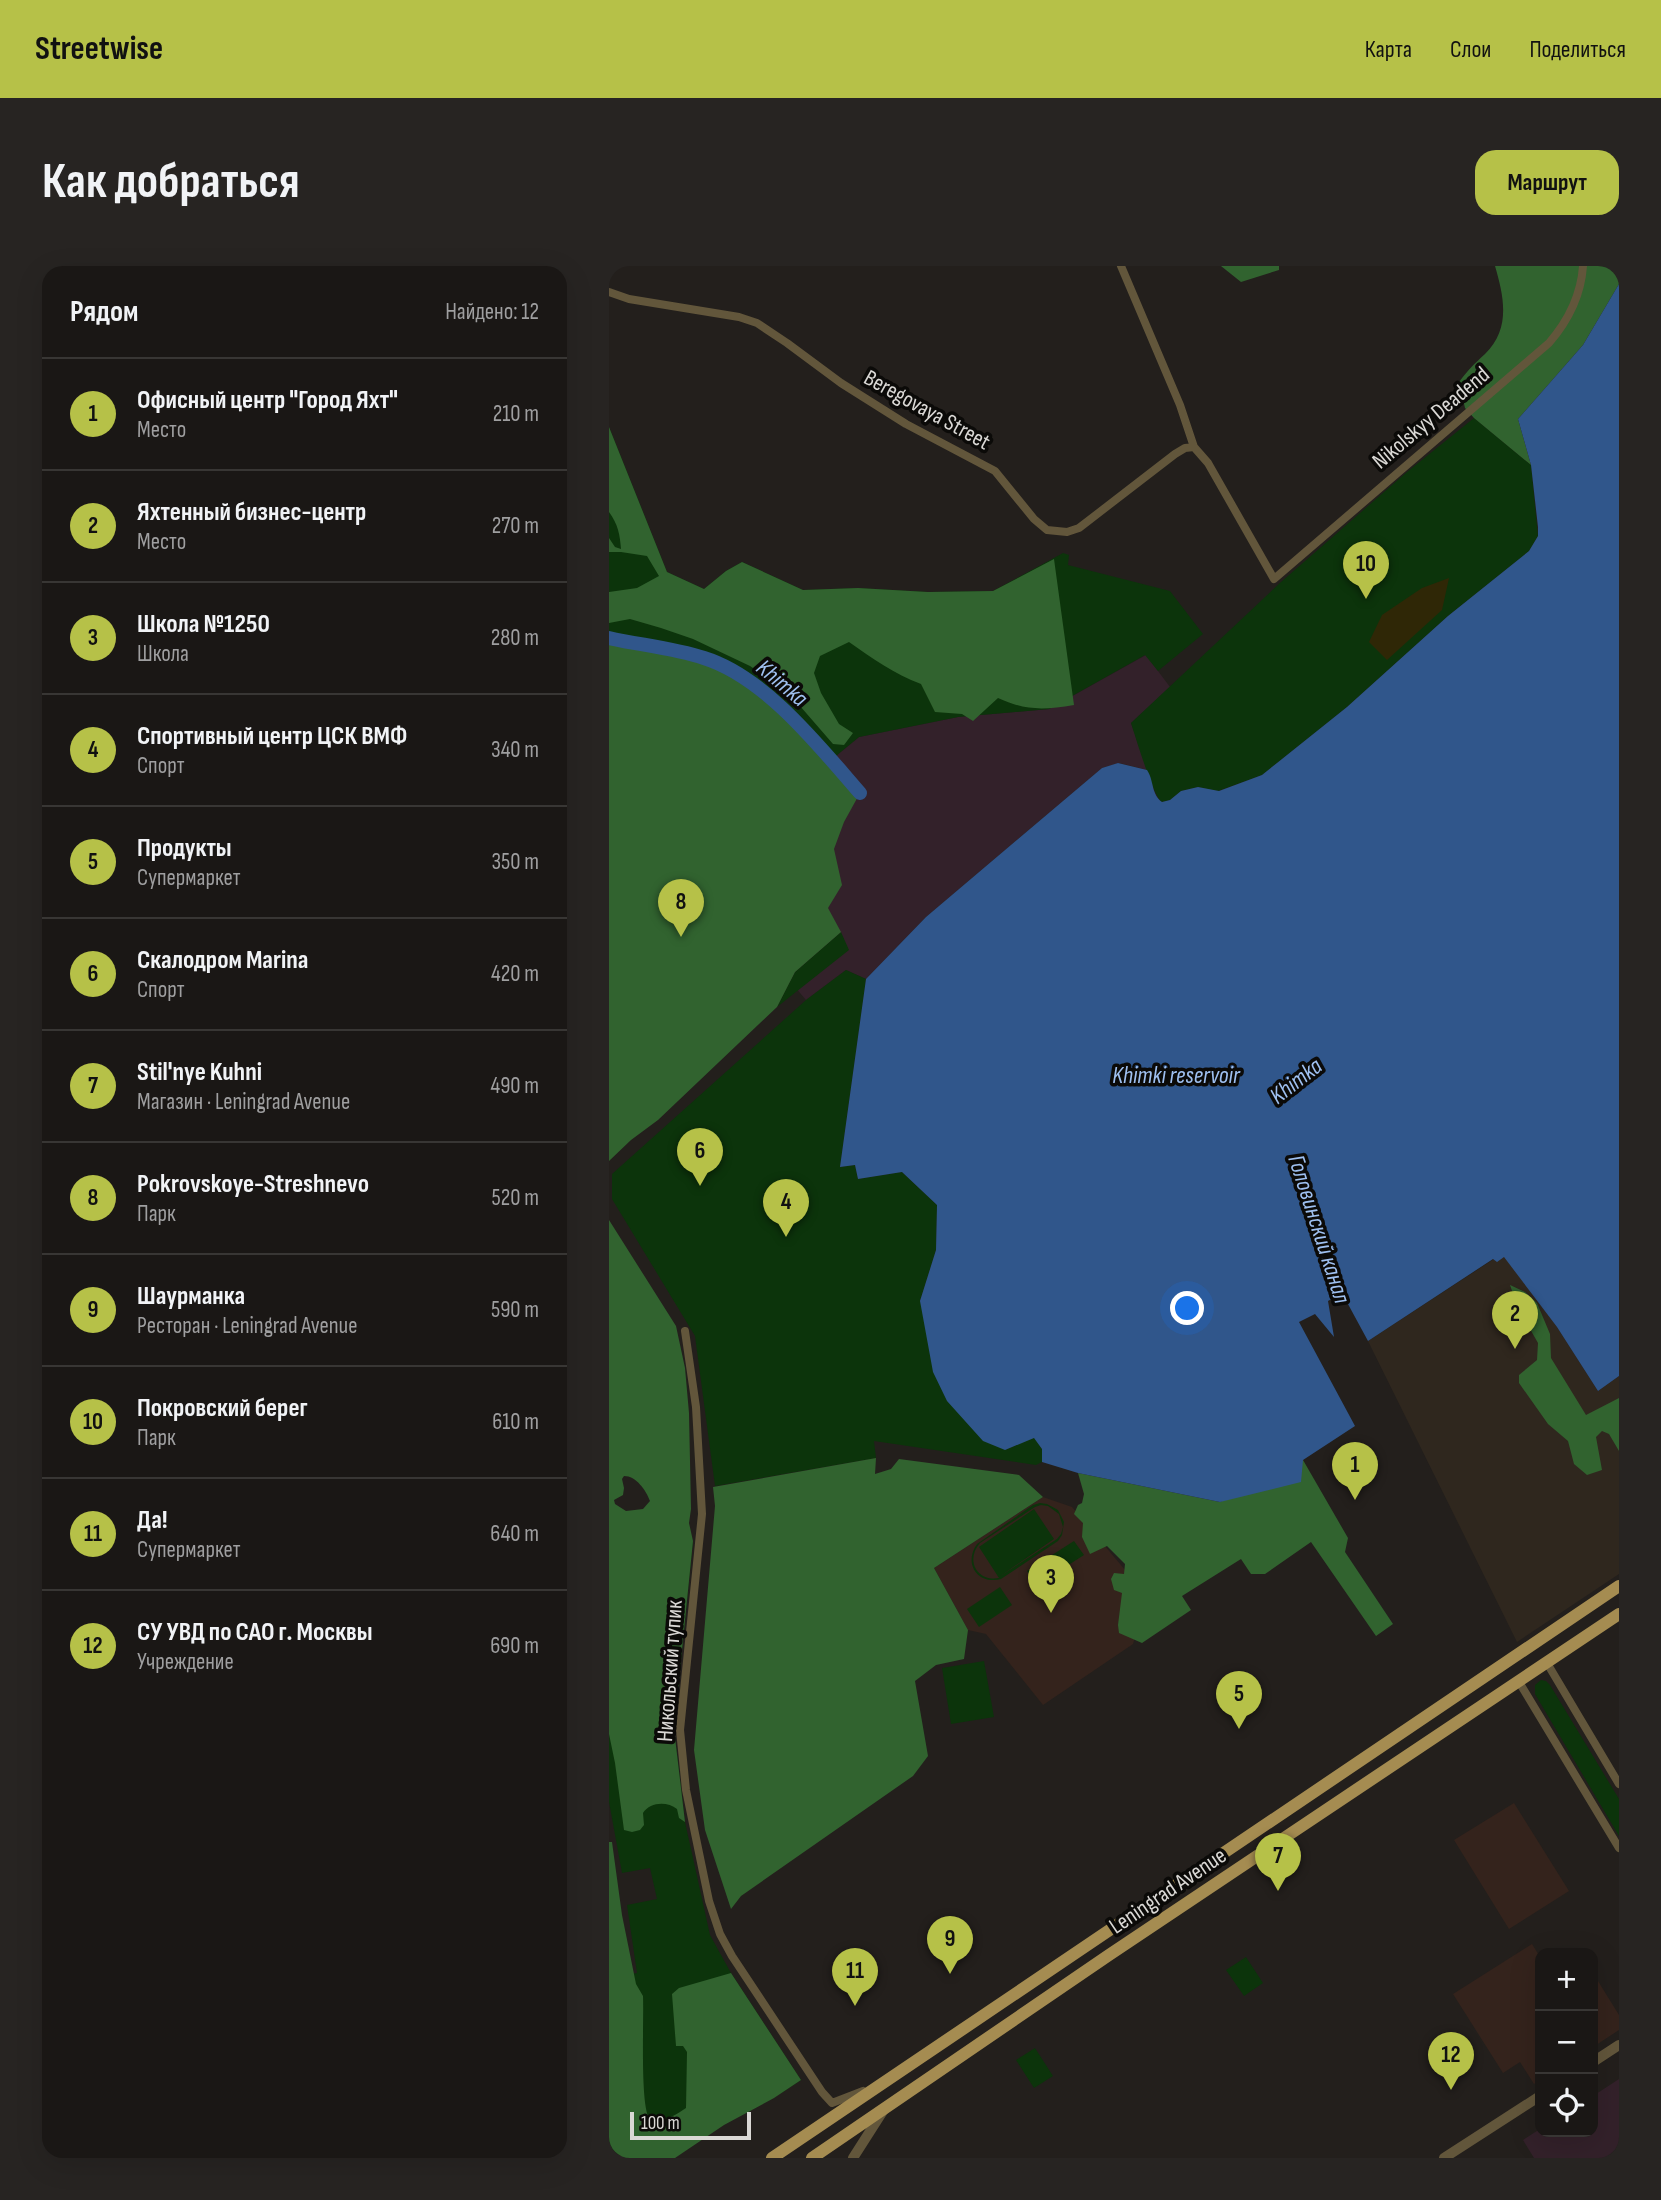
<!DOCTYPE html>
<html lang="ru">
<meta charset="utf-8">
<style>
body{margin:0;font-family:"Sofia Sans Condensed",sans-serif;background:#272422;color:#f1f3f6}
.controls{position:absolute;right:21px;bottom:21px;display:grid;overflow:hidden;border-radius:14px;box-shadow:0 7px 28px #0002}
.controls button{width:63px;height:63px;display:grid;place-items:center;padding:0;border:0;border-bottom:2px solid #383634;background:#1a1715;color:#f1f3f6;font:35px sans-serif}
.scale{position:absolute;left:21px;bottom:18px;width:121px;box-sizing:border-box;padding-left:7px;border:4px solid #dad8d5;border-top:0;font-size:19px;line-height:24px;white-space:nowrap;color:#dad8d5;-webkit-text-stroke:5px #0b0a08;paint-order:stroke}
.you{position:absolute;left:579px;top:1043px;width:24px;height:24px;margin:-18px;border:5px solid #fff;border-radius:50%;background:#1a73e8;box-shadow:0 0 0 10px #1a73e833}
.badge{display:grid;place-items:center;width:46px;height:46px;border-radius:50%;background:#b6c148;color:#111;font-size:23px;font-weight:700}
.pin{position:absolute;translate:-50% -58px;filter:drop-shadow(0 2px 4px #0008)}
.pin::after{content:'';position:absolute;top:37px;width:24px;height:21px;background:inherit;clip-path:polygon(0 0,100% 0,50% 100%)}
.list{margin:0;padding:0;list-style:none}
h2{display:flex;justify-content:space-between;align-items:center;height:91px;margin:0;padding:0 28px;font-size:30px}
h2 small{font-size:23px;font-weight:400;color:#9f9fa0}
.list li{display:grid;grid-template-columns:46px 1fr auto;gap:21px;align-items:center;box-sizing:border-box;height:112px;padding:0 28px;border-top:2px solid #383634}
.list b{display:block;font-size:26px;white-space:nowrap}
.list p{margin:0;font-size:23px;white-space:nowrap;color:#9f9fa0}
.list em{font-size:23px;font-style:normal;color:#9f9fa0}
.icon{flex:none;width:38px;height:38px;fill:none;stroke:currentColor;stroke-width:2;stroke-linecap:round;stroke-linejoin:round}
.map{position:relative;flex:none;width:1010px;height:1892px;overflow:hidden;border-radius:21px}
header{display:flex;align-items:center;gap:42px;box-sizing:border-box;height:98px;padding:0 35px;background:#b6c148;color:#111}
header strong{font-size:33px}
nav{display:flex;gap:38px;margin-inline-start:auto;font-size:24px}
.intro{display:flex;align-items:center;justify-content:space-between;box-sizing:border-box;height:168px;padding:0 42px}
h1{margin:0;font-size:49px}
.button{padding:18px 32px;border-radius:21px;background:#b6c148;color:#111;font-size:24px;font-weight:700}
main{display:flex;gap:42px;padding:0 42px}
aside{flex:1;background:#1a1715;border-radius:21px;box-shadow:0 7px 28px #0002}
.map>svg:first-child{display:block}
</style>
<header>
<strong>Streetwise</strong>
<nav><a>Карта</a><a>Слои</a><a>Поделиться</a></nav>
</header>
<div class="intro"><h1>Как добраться</h1><a class="button">Маршрут</a></div>
<main>
<aside>
<h2>Рядом<small>Найдено: 12</small></h2>
<ul class="list">
<li><span class="badge">1</span><div><b>Офисный центр &quot;Город Яхт&quot;</b><p>Место</p></div><em>210 m</em></li>
<li><span class="badge">2</span><div><b>Яхтенный бизнес-центр</b><p>Место</p></div><em>270 m</em></li>
<li><span class="badge">3</span><div><b>Школа №1250</b><p>Школа</p></div><em>280 m</em></li>
<li><span class="badge">4</span><div><b>Спортивный центр ЦСК ВМФ</b><p>Спорт</p></div><em>340 m</em></li>
<li><span class="badge">5</span><div><b>Продукты</b><p>Супермаркет</p></div><em>350 m</em></li>
<li><span class="badge">6</span><div><b>Скалодром Marina</b><p>Спорт</p></div><em>420 m</em></li>
<li><span class="badge">7</span><div><b>Stil'nye Kuhni</b><p>Магазин · Leningrad Avenue</p></div><em>490 m</em></li>
<li><span class="badge">8</span><div><b>Pokrovskoye-Streshnevo</b><p>Парк</p></div><em>520 m</em></li>
<li><span class="badge">9</span><div><b>Шаурманка</b><p>Ресторан · Leningrad Avenue</p></div><em>590 m</em></li>
<li><span class="badge">10</span><div><b>Покровский берег</b><p>Парк</p></div><em>610 m</em></li>
<li><span class="badge">11</span><div><b>Да!</b><p>Супермаркет</p></div><em>640 m</em></li>
<li><span class="badge">12</span><div><b>СУ УВД по САО г. Москвы</b><p>Учреждение</p></div><em>690 m</em></li>
</ul>
</aside>
<div class="map">
<svg width="1010" height="1892" viewBox="0 0 1010 1892">
<rect width="100%" height="100%" fill="#231f1c"/>
<path fill="#2f271e" d="M 895,990 L 948,1061 L 989,1125 L 1010,1110 L 1010,1308 L 908,1376 L 759,1075 L 885,993 Z"/>
<path fill="#33212a" d="M 537,389 L 561,421 L 522,457 L 538,504 L 510,497 L 493,502 L 317,651 L 257,713 L 237,704 L 197,734 L 107,628 L 199,513 L 250,471 L 349,451 L 440,443 Z
M 1010,1813 L 1010,1892 L 925,1892 L 914,1874 L 931,1863 L 931,1866 L 984,1866 L 984,1830 Z"/>
<path fill="#34231c" d="M 434,1231 L 463,1241 L 538,1330 L 524,1378 L 434,1439 L 377,1368 L 359,1364 L 325,1302 Z
M 905,1537 L 960,1625 L 900,1663 L 845,1574 Z
M 923,1678 L 931,1691 L 931,1814 L 925,1818 L 911,1796 L 894,1807 L 844,1728 Z
M 984,1707 L 1010,1749 L 1010,1764 L 984,1781 Z"/>
<path fill="#0c340b" fill-rule="evenodd" d="M 865,152 L 922,199 L 929,270 L 920,285 L 839,350 L 738,441 L 653,509 L 609,525 L 589,521 L 572,525 L 561,534 L 553,536 C 544,530 527,472 522,457 L 672,316 L 798,206 Z
M 0,161 L 58,306 L 95,323 L 117,305 L 133,296 L 194,324 L 249,322 L 319,326 L 384,325 L 454,287 L 460,289 L 459,299 L 561,325 L 594,368 L 549,405 L 536,389 L 440,443 L 349,451 L 250,471 L 222,494 C 188,454 147,410 96,392 C 66,381 32,378 0,372 Z
M 232,666 L 240,684 L 168,741 L 186,706 Z
M 237,704 L 257,713 L 231,901 L 246,899 L 249,913 L 293,906 L 328,939 L 327,984 L 311,1035 L 396,1184 L 425,1171 L 433,1183 L 433,1196 L 427,1199 L 265,1175 L 267,1192 L 106,1220 L 86,1070 L 3,933 L 3,908 L 197,734 Z
M 431,1237 L 438,1238 L 449,1244 L 455,1256 L 453,1269 L 449,1275 L 392,1313 C 369,1319 354,1298 368,1278 L 424,1239 ZM 432,1239 L 439,1240 L 450,1248 L 454,1261 L 452,1268 L 448,1273 L 390,1311 L 445,1273 L 425,1243 L 370,1281 L 390,1312 C 368,1316 356,1294 371,1277 L 426,1241 Z
M 84,1275 L 65,1463 L 76,1556 L 101,1669 L 122,1707 L 192,1814 L 174,1826 L 0,1892 L 3,1711 L 28,1707 L 18,1639 L 48,1633 L 41,1602 L 13,1607 L 0,1536 L 0,1281 Z
M 465,1275 L 475,1289 L 428,1319 L 418,1305 Z
M 391,1321 L 403,1339 L 370,1361 L 358,1343 Z
M 375,1395 L 385,1451 L 342,1458 L 333,1402 Z
M 932,1414 L 937,1415 L 941,1419 L 1010,1533 L 1010,1570 L 926,1428 L 926,1419 Z
M 637,1691 L 654,1717 L 635,1730 L 617,1704 Z
M 426,1782 L 444,1810 L 425,1822 L 407,1794 Z"/>
<path fill="#31632f" fill-rule="evenodd" d="M 612,0 L 670,0 L 670,4 L 632,16 Z
M 886,0 L 1010,0 L 1010,18 L 974,79 L 909,153 L 922,199 L 865,152 L 856,142 L 850,116 C 859,104 865,98 876,88 C 902,63 895,31 886,0 Z
M 0,161 L 58,306 L 95,323 L 117,305 L 133,296 L 194,324 L 249,322 L 319,326 L 384,325 L 445,293 L 465,439 C 435,444 417,445 389,432 L 364,455 L 353,448 L 326,446 L 312,418 C 285,408 263,392 240,376 L 211,390 L 205,407 L 212,427 L 230,458 L 244,467 L 235,479 L 224,478 L 178,425 L 141,400 L 84,373 L 52,362 L 21,353 L 0,357 L 0,326 L 28,322 L 50,310 L 38,290 L 12,286 L 0,286 L 0,272 L 6,281 L 12,283 C 11,269 9,258 0,246 Z
M 0,372 C 31,379 64,382 95,392 C 156,411 210,480 251,527 L 235,556 L 225,583 L 233,619 L 219,642 L 232,666 L 186,706 L 168,741 L 49,854 L 22,874 L 0,895 Z
M 0,954 L 67,1060 L 76,1102 L 80,1147 L 82,1243 L 80,1257 L 84,1275 L 65,1463 L 76,1556 L 70,1552 L 68,1543 C 58,1535 41,1536 34,1547 L 35,1559 L 31,1564 L 23,1566 L 15,1564 L 6,1497 L 0,1468 ZM 15,1210 C 27,1210 37,1224 41,1235 L 34,1243 L 17,1245 L 6,1238 L 5,1234 L 14,1229 L 15,1222 L 13,1213 Z
M 901,1019 L 916,1026 L 928,1037 L 941,1068 L 942,1092 L 977,1149 L 1010,1132 L 1010,1185 L 1000,1168 L 993,1165 L 987,1171 L 993,1204 L 978,1209 L 965,1198 L 959,1175 L 939,1158 L 910,1117 L 910,1109 L 928,1094 L 929,1077 L 909,1042 Z
M 267,1192 L 266,1208 L 282,1203 L 290,1193 L 410,1209 L 434,1231 L 325,1302 L 359,1364 L 355,1393 L 327,1399 L 306,1415 L 319,1490 L 304,1510 L 132,1630 L 122,1643 L 96,1564 L 85,1484 L 106,1240 L 104,1221 Z
M 694,1194 L 739,1272 L 736,1286 L 784,1358 L 767,1370 L 702,1276 L 656,1308 L 642,1308 L 632,1293 L 573,1330 L 582,1344 L 533,1377 L 510,1367 L 509,1359 L 513,1327 L 505,1324 L 502,1313 L 505,1307 L 515,1308 L 516,1298 L 498,1280 L 481,1288 L 473,1271 L 474,1257 L 465,1248 L 469,1239 L 473,1237 L 475,1228 L 469,1207 L 611,1236 Z
M 0,1576 L 3,1576 L 13,1649 L 27,1718 L 34,1730 C 35,1753 31,1837 40,1852 C 54,1857 65,1850 77,1842 L 78,1786 L 74,1780 L 67,1780 L 63,1728 L 70,1722 L 122,1707 L 192,1814 L 165,1832 L 115,1859 L 66,1892 L 0,1892 Z"/>
<path fill="#2f2706" d="M 840,312 L 833,344 L 778,394 L 760,376 L 773,349 L 813,322 Z"/>
<path fill="#30568b" d="M 1010,18 L 1010,1110 L 989,1125 L 948,1061 L 895,991 L 888,996 L 884,993 L 759,1075 L 733,1027 L 719,1035 L 725,1071 L 706,1048 L 690,1056 L 746,1160 L 694,1194 L 692,1216 L 611,1236 L 469,1207 L 433,1196 L 433,1183 L 425,1172 L 396,1184 L 374,1175 L 338,1135 L 324,1106 L 311,1035 L 327,984 L 328,939 L 293,906 L 249,913 L 246,899 L 231,901 L 257,713 L 317,651 L 493,502 L 509,497 L 538,504 C 545,514 542,528 553,536 L 561,534 L 572,525 L 589,521 L 610,525 L 653,509 L 738,441 L 839,350 L 920,285 L 929,270 L 929,261 L 922,199 L 909,153 L 974,79 Z"/>
<g fill="none" stroke-linecap="round" stroke-linejoin="round">
<path stroke="#30568b" stroke-width="14" d="M 0,372 C 31,379 64,382 95,392 C 156,411 210,480 251,527"/>
<path stroke="#62563b" stroke-width="8" d="M 512,0 L 571,139 L 585,181 L 599,197 L 665,313 L 940,77 C 959,55 972,29 974,0
M 0,26 L 20,33 L 130,51 L 148,57 L 178,77 L 232,117 L 297,158 L 386,205 L 425,253 L 438,264 L 458,266 L 470,262 L 566,188 L 576,182 L 585,181
M 76,1065 L 87,1141 L 93,1248 L 71,1464 L 77,1524 L 100,1635 L 111,1668 L 123,1690 L 213,1826 L 223,1837 L 254,1825
M 938,1397 L 1010,1518
M 910,1416 L 1010,1582"/>
<path stroke="#62563b" stroke-width="10" d="M 984,1796 L 1010,1779
M 244,1892 L 274,1845
M 835,1892 L 931,1830"/>
<path stroke="#a58c51" stroke-width="12" d="M 163,1892 L 1010,1320
M 203,1892 L 500,1689 L 1010,1348"/>
</g>
<g text-anchor="middle" dominant-baseline="central" stroke-width="7" stroke-linejoin="round" paint-order="stroke">
<g font-size="23" fill="#dad8d5" stroke="#0b0a08">
<text transform="translate(318 144) rotate(29)">Beregovaya Street</text>
<text transform="translate(822 152) rotate(-40)">Nikolskyy Deadend</text>
<text transform="translate(61 1405) rotate(-86)">Никольский тупик</text>
<text transform="translate(559 1625) rotate(-34)">Leningrad Avenue</text>
</g>
<g font-size="24" font-style="italic" fill="#9fc0f0" stroke="#0b0a08">
<text transform="translate(173 417) rotate(40)">Khimka</text>
<text x="567" y="809">Khimki reservoir</text>
<text transform="translate(687 815) rotate(-38)">Khimka</text>
<text transform="translate(710 963) rotate(72)">Головинский канал</text>
</g>
</g>
</svg>
<div class="controls">
<button>+</button>
<button>−</button>
<button><svg class="icon" aria-label="locate" viewBox="0 0 24 24"><circle cx="12" cy="12" r="6"/><path d="M12 2v4M12 18v4M2 12h4M18 12h4"/></svg></button>
</div>
<div class="scale">100 m</div>
<div class="you"></div>
<div class="pin badge" style="left:746px;top:1234px">1</div>
<div class="pin badge" style="left:906px;top:1083px">2</div>
<div class="pin badge" style="left:442px;top:1347px">3</div>
<div class="pin badge" style="left:177px;top:971px">4</div>
<div class="pin badge" style="left:630px;top:1463px">5</div>
<div class="pin badge" style="left:91px;top:920px">6</div>
<div class="pin badge" style="left:669px;top:1625px">7</div>
<div class="pin badge" style="left:72px;top:671px">8</div>
<div class="pin badge" style="left:341px;top:1708px">9</div>
<div class="pin badge" style="left:757px;top:333px">10</div>
<div class="pin badge" style="left:246px;top:1740px">11</div>
<div class="pin badge" style="left:842px;top:1824px">12</div>
</div>
</main>
